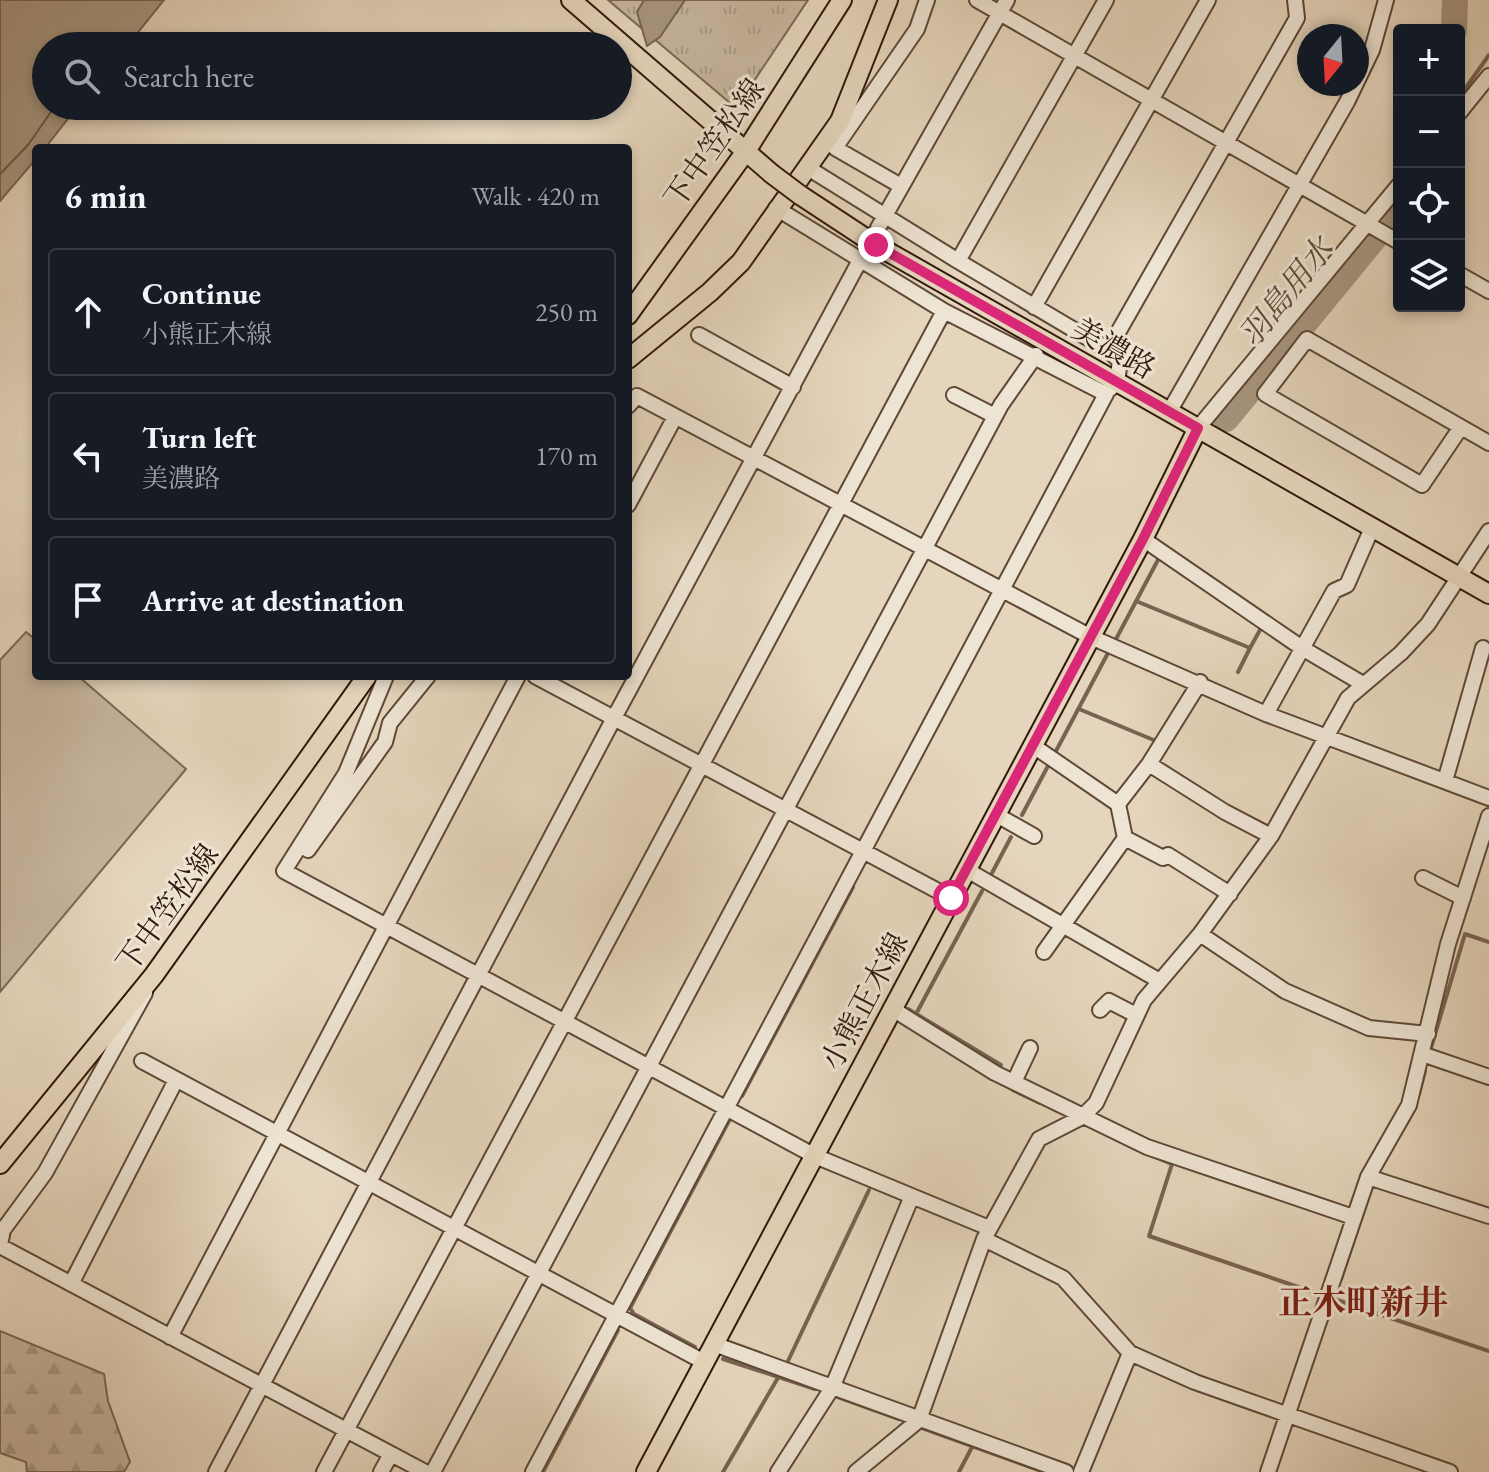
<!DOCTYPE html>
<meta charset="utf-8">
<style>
body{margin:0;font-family:"EB Garamond","Noto Serif JP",serif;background:#242831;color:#f1f3f6}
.controls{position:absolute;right:24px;top:24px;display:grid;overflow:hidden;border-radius:8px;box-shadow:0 4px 12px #0003}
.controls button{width:72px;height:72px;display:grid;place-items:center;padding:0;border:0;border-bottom:2px solid #363941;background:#171b24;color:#f1f3f6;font:40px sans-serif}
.compass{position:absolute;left:1297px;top:24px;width:72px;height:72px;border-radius:50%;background:#171b24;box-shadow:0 4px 12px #0003;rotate:198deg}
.stop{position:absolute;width:24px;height:24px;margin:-18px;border:6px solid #db2777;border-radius:50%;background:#fff}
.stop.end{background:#db2777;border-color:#fff;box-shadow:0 2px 8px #0008}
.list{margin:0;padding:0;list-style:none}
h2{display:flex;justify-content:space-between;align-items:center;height:104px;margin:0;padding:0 32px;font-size:34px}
h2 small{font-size:26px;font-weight:400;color:#9ea1a6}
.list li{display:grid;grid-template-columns:52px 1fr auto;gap:24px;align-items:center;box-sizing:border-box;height:128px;margin:0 16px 16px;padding:0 16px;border:2px solid #363941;border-radius:8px}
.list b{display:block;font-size:30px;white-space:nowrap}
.list p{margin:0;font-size:26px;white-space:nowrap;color:#9ea1a6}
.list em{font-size:26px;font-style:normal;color:#9ea1a6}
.icon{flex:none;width:44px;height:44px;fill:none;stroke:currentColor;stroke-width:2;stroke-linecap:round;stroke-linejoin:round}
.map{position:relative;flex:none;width:1489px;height:1472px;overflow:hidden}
.search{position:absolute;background:#171b24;box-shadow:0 4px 12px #0003;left:32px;top:32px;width:600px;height:88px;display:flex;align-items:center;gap:20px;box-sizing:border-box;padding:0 28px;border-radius:44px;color:#9ea1a6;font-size:30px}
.panel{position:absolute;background:#171b24;box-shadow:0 4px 12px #0003;left:32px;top:144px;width:600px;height:536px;border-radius:8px}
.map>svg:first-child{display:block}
</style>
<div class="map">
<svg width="1489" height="1472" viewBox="0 0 1489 1472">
<defs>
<pattern id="grass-tufts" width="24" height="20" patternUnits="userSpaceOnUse" patternTransform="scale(2)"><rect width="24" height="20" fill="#c6b59e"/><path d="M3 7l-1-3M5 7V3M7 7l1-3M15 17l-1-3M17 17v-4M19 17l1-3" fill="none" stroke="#aa9b87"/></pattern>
<pattern id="forest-firs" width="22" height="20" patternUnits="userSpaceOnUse" patternTransform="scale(2)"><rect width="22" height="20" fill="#c6b59e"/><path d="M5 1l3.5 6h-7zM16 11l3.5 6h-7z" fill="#aa9b87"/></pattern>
</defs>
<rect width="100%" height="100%" fill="#e5d5bc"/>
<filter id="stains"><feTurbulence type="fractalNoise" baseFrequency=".0025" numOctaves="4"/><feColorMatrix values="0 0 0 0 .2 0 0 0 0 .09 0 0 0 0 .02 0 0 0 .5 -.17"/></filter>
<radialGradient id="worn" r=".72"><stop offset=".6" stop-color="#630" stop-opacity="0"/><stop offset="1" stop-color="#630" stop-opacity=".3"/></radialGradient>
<path fill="url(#grass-tufts)" stroke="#7b6754" stroke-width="2" d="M 608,0 L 808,0 L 736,108 Z"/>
<path fill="url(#forest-firs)" stroke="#7b6754" stroke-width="2" d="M 0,1331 L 104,1374 L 108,1401 L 130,1462 L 124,1472 L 27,1472 L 26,1462 L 0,1453 Z"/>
<path fill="#c6b59e" stroke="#7b6754" stroke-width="2" d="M 26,632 L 36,640 L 36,676 L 78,676 L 186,769 L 0,992 L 0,660 Z"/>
<path fill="#a7957f" stroke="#776350" stroke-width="2" d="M 0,0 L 164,0 L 127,46 L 46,46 L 46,106 L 78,106 L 45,148 L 36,148 L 36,159 L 0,201 Z
M 644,0 L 685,0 L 660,37 L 647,46 L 637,12 Z"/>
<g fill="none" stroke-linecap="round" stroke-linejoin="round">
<path stroke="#6c5744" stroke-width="2" d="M 0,174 L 28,145 L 55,106"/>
<path stroke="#776350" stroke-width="4" d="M 1465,89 L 1489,55
M 1459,136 L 1462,127
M 1305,333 L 1399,218
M 1136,601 L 1250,648 L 1238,672
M 1116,639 L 1159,558
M 1250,648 L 1260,630
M 1079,709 L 1156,741
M 1056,751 L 1108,653
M 1022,815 L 1049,764
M 992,873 L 1011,837
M 908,1009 L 1001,1065
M 916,1014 L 982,891
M 1431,1048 L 1465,934 L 1489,942
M 1013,1090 L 1040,1103
M 1419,1094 L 1425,1071
M 742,1096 L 853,887
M 1405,1126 L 1416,1106
M 1131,1147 L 1172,1164 L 1149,1236 L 1316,1293
M 1341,1279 L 1367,1200
M 1334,1299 L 1489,1351
M 695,1347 L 634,1314 L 630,1308 L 731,1117
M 723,1359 L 815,1389
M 788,1361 L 869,1190
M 835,1396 L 899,1419
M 922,1428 L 1044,1472
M 543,1472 L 618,1330
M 723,1472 L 779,1376
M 959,1472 L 972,1447"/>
<path stroke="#a7957f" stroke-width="26" d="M 1454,30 L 1455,0
M 1226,419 L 1399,208"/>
<g stroke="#5d4836" stroke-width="18">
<path id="minor" d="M 977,0 L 1399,242
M 1106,0 L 958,261 L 1108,350 L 1297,18 L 1295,0
M 1459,113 L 1489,76
M 808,168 L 958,261
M 901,186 L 835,148 L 917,29 L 927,0
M 878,228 L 1007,0
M 1459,274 L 1489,291
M 1034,307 L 1208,0
M 699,335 L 793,387
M 1108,350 L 1120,361 L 1117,382 L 1110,389
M 954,395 L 995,416
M 628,406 L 637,396 L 1091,637 L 1266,714 L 1489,798
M 1169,412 L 1347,102 L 1372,50 L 1386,0
M 1461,427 L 1422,485 L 1265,394 L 1307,339 L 1489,443
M 1198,428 L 1399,185
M 628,505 L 675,417
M 1143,539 L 1302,648 L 1363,684
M 386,676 L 346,773 L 284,871 L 815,1156 L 989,1228
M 535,676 L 951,898
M 1266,714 L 1334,591 L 1347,585 L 1372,528
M 1032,745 L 1118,804
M 1149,764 L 1225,812 L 1271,836
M 1445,781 L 1483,648
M 995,814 L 1034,836
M 1125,838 L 1163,858 L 1168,855 L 1230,894
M 308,850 L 385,742 L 390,723 L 428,676
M 967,870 L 1158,980
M 1423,878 L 1463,898
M 1200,934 L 1285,991 L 1369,1028 L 1428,1034
M 1044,952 L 1125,838 L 1118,804 L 1149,764 L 1200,682
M 891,1008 L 995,1073 L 1147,1147 L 1353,1217
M 1100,1010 L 1109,1001 L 1136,1015
M 1422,1054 L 1489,1077
M 142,1061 L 704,1362
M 1014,1082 L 1030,1048
M 1368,1177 L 1489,1216
M 984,1239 L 1063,1278 L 1130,1353 L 1195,1382 L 1450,1472
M 0,1245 L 3,1230 L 45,1173 L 145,993
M 0,1246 L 425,1472
M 71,1284 L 176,1080
M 170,1337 L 518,676
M 714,1344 L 1066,1472
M 216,1472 L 614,718 L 859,262
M 324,1472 L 944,311
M 381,1472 L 391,1454
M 433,1472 L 1001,405 L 1036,355
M 533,1472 L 1106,394 L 944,311 L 776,208
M 778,1472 L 832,1388 L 912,1196
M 856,1472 L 919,1420 L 984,1239 L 1039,1139 L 1082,1117 L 1096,1103 L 1144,1000 L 1200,934 L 1271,836 L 1348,698 L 1401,653 L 1428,624 L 1489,531
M 1081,1472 L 1130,1353
M 1268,1472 L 1368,1177 L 1409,1105 L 1448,944 L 1489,816"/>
</g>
<g stroke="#30190a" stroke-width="22">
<path id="major" d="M 571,0 L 772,174
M 800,195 L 876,245 L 1489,594
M 628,315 L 746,151 L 842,0
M 628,359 L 710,292 L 741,262 L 840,121 L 888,0
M 0,1164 L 154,975 L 367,676
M 646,1472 L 1143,539 L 1198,428"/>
</g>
<use href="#minor" stroke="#eee4d3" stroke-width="14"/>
<use href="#major" stroke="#e5d5bc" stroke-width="18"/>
<g stroke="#30190a" stroke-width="22" stroke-linecap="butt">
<path id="major-bridge" d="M 772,174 L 800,195"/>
</g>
<use href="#major-bridge" stroke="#e5d5bc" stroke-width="18"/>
</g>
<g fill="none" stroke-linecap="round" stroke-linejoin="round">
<path stroke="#db2777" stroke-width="10" d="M 876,245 L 1198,428 L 1143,539 L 951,898"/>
</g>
<g text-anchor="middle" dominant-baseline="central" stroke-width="6" stroke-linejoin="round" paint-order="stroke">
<g font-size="30" fill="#30190a" stroke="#eee4d3">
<text transform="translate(714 143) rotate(-55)">下中笠松線</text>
<text transform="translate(1114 348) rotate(30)">美濃路</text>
<text transform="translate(167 908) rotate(-54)">下中笠松線</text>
<text transform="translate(864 1001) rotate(-62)">小熊正木線</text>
</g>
<g font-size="32" font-style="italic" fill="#604b39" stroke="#eee4d3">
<text transform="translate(1286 292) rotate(-51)">羽島用水</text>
</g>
<g font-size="34" font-weight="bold" fill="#7a1f14" stroke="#eee4d3">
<text x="1363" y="1302">正木町新井</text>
</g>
</g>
<rect width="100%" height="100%" filter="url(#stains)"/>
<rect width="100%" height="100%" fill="url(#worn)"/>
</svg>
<div class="controls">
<button>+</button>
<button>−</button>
<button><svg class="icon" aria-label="locate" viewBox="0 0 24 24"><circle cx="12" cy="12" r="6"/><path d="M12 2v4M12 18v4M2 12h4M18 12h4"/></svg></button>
<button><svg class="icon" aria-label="layers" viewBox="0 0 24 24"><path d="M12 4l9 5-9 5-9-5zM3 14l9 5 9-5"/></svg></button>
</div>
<svg class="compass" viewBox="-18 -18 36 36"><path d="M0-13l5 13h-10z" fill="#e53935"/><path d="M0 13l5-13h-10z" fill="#9ea1a6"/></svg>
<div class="stop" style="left:951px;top:898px"></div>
<div class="stop end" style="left:876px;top:245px"></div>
<div class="search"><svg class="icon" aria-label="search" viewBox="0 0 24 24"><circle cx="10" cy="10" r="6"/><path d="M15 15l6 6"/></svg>Search here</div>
<section class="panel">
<h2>6 min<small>Walk · 420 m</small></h2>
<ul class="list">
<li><svg class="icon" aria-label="ahead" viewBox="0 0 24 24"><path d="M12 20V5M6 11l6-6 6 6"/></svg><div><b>Continue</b><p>小熊正木線</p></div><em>250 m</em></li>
<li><svg class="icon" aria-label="left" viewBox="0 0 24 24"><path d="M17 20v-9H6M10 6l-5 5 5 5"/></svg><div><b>Turn left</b><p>美濃路</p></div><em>170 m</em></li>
<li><svg class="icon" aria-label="arrive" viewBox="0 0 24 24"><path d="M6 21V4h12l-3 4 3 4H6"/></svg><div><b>Arrive at destination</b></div></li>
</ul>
</section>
</div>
